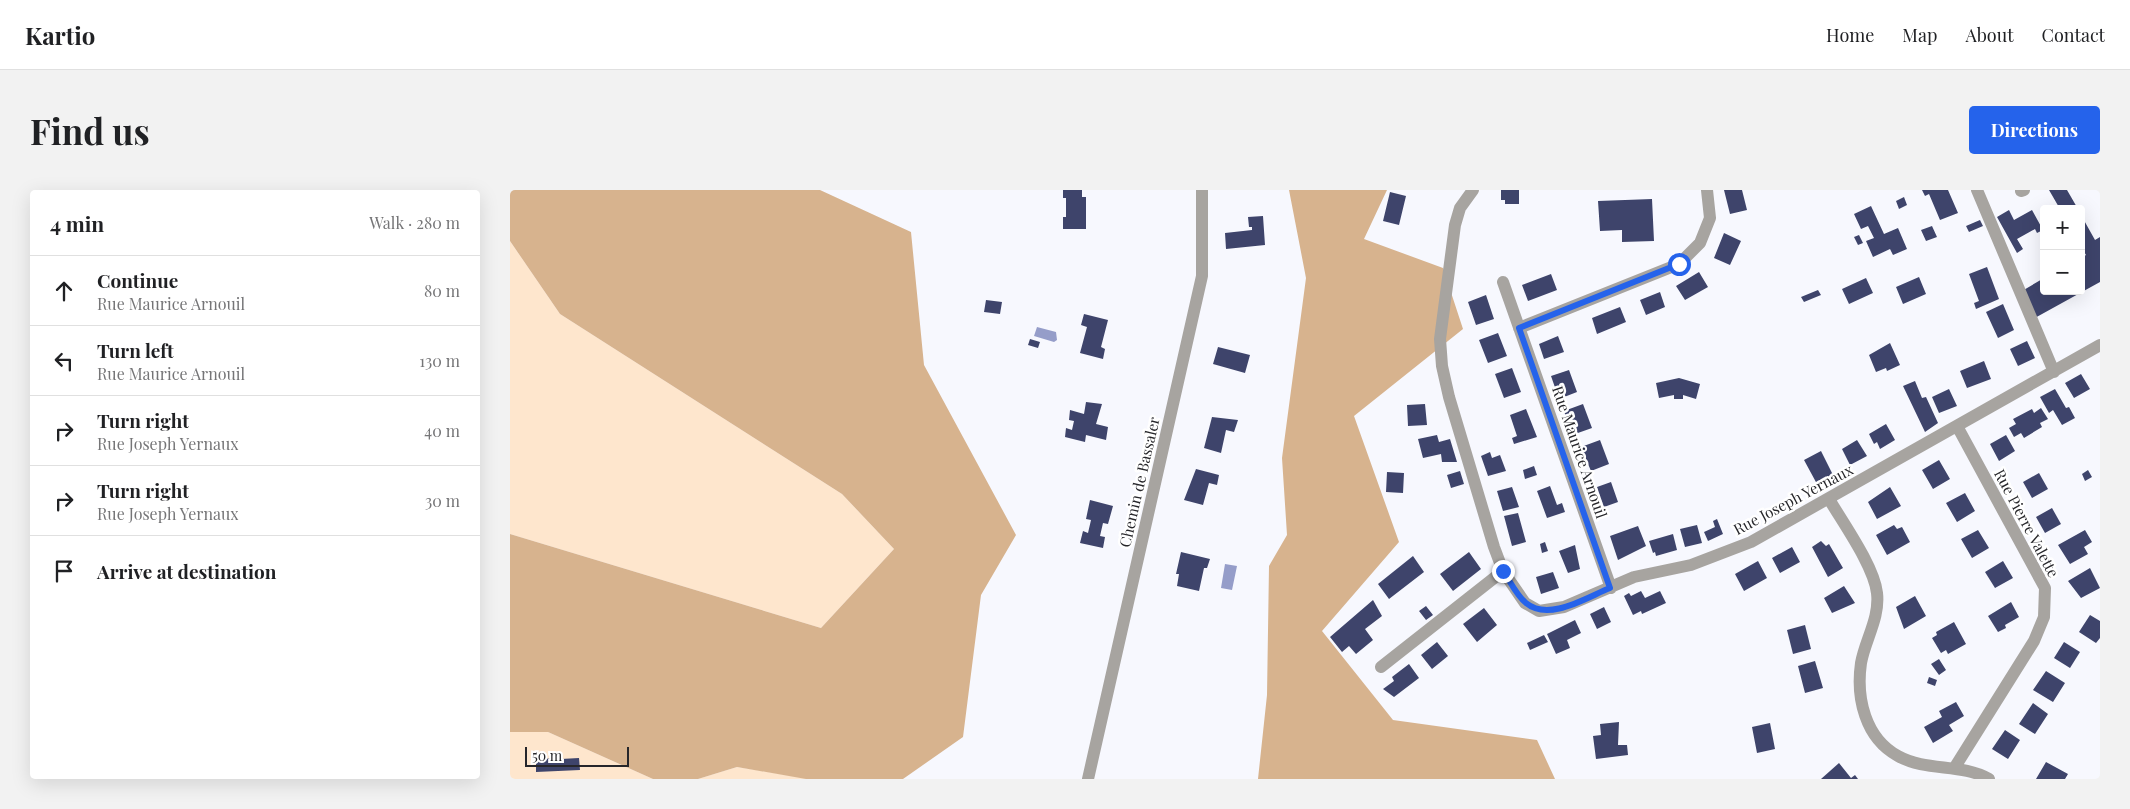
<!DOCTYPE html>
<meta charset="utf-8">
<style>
body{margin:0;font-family:"Playfair Display",serif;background:#f2f2f2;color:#202124}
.controls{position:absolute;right:15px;top:15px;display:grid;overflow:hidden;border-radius:5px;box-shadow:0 5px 20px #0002}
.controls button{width:45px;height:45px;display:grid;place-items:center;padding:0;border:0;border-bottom:1px solid #e0e0e0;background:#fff;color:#202124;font:25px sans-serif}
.scale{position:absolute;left:15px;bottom:12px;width:104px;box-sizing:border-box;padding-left:5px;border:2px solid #26262a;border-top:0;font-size:14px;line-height:18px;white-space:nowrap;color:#26262a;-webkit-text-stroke:4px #fff;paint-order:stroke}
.stop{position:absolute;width:15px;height:15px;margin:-11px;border:4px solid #2563eb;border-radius:50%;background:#fff}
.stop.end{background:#2563eb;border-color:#fff;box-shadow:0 1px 5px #0008}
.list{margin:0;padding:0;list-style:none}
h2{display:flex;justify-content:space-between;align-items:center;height:65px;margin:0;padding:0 20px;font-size:21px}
h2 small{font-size:16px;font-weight:400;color:#757577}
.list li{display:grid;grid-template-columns:32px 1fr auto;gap:15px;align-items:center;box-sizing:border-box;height:70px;padding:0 20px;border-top:1px solid #e0e0e0}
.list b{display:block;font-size:19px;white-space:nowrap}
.list p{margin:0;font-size:16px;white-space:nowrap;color:#757577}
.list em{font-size:16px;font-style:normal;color:#757577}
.icon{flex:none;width:28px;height:28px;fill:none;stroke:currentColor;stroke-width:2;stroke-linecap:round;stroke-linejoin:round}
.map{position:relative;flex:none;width:1590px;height:589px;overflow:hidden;border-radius:5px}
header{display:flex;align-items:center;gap:30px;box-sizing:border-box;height:70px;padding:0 25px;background:#fff;border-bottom:1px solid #e0e0e0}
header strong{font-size:24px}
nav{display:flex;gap:28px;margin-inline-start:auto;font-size:18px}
.intro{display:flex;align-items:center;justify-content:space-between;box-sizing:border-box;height:120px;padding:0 30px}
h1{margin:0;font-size:35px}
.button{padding:12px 22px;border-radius:5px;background:#2563eb;color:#fff;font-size:18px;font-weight:700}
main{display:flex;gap:30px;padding:0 30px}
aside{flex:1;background:#fff;border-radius:5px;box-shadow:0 5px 20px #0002}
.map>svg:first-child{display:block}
</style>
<header>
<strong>Kartio</strong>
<nav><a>Home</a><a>Map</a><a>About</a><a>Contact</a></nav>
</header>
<div class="intro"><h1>Find us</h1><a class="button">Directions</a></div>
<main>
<aside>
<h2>4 min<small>Walk · 280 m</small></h2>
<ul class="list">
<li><svg class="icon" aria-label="ahead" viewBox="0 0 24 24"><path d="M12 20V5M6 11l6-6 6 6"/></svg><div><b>Continue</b><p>Rue Maurice Arnouil</p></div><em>80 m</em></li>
<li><svg class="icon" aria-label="left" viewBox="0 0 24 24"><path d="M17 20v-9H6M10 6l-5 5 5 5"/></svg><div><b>Turn left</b><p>Rue Maurice Arnouil</p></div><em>130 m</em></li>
<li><svg class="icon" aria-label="right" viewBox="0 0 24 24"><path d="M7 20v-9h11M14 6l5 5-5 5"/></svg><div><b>Turn right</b><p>Rue Joseph Yernaux</p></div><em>40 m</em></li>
<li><svg class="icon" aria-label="right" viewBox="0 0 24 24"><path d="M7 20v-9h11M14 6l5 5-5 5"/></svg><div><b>Turn right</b><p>Rue Joseph Yernaux</p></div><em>30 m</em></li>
<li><svg class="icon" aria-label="arrive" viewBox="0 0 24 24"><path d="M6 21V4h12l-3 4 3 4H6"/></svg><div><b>Arrive at destination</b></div></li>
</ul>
</aside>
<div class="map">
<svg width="1590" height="589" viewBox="0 0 1590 589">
<rect width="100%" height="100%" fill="#f7f8fe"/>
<path fill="#fee6cd" d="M 0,51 L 50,124 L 332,304 L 384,359 L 311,438 L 0,344 Z
M 0,542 L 38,542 L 143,589 L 0,589 Z
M 227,577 L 295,588 L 296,589 L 188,589 Z"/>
<path fill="#d7b38e" d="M 0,0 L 310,0 L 401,42 L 414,175 L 506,345 L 471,405 L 453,547 L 393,589 L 296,589 L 227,577 L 188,589 L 143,589 L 38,542 L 0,542 L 0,344 L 311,438 L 384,359 L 332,304 L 50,124 L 0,51 Z
M 779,0 L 877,0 L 854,49 L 933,78 L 953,139 L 844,226 L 889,352 L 812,441 L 883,530 L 1027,550 L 1045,589 L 748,589 L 757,505 L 759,376 L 777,345 L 772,268 L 796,88 Z"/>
<path fill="#959dc9" d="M 527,137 L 546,142 L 547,150 L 544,152 L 524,146 Z
M 715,374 L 727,376 L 722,400 L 711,398 Z"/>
<path fill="#3e446b" d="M 553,0 L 572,0 L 572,7 L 576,7 L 576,39 L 553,39 L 553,27 L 556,27 L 556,8 L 553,8 Z
M 991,0 L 1009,0 L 1009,14 L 995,14 L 995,10 L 991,10 Z
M 1214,0 L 1232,0 L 1237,20 L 1220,24 Z
M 1412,0 L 1438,0 L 1448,23 L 1430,30 L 1419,4 L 1415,6 Z
M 1539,0 L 1557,0 L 1568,19 L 1550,19 Z
M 880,2 L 896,6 L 889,35 L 873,31 Z
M 1394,7 L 1397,15 L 1389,19 L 1386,11 Z
M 1142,9 L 1144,51 L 1112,52 L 1112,40 L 1090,41 L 1088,11 Z
M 1361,16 L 1374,44 L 1388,38 L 1397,59 L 1383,65 L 1380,59 L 1363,67 L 1356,51 L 1364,48 L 1358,36 L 1351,39 L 1344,24 Z
M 1499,20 L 1504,30 L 1522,20 L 1533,40 L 1527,43 L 1525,39 L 1507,49 L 1513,59 L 1507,63 L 1487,27 Z
M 1571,25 L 1585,50 L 1590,47 L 1590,92 L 1523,129 L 1512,101 L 1534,88 L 1534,101 L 1571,101 L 1571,68 L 1576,65 L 1571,57 Z
M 753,26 L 755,55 L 716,59 L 715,43 L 742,40 L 742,37 L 739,37 L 738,27 Z
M 1470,30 L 1473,36 L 1459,42 L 1456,36 Z
M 1422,36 L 1427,47 L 1416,51 L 1411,40 Z
M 1214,43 L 1231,51 L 1220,75 L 1204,68 Z
M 1349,45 L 1353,53 L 1348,55 L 1344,47 Z
M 1477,77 L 1489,109 L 1466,119 L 1464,113 L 1469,111 L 1459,84 Z
M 1189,82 L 1198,97 L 1175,110 L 1166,96 Z
M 1041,84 L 1047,100 L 1018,111 L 1012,95 Z
M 1409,87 L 1416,104 L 1393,114 L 1386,97 Z
M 1356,88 L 1363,103 L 1339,114 L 1332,99 Z
M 1308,100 L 1311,105 L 1294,112 L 1291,107 Z
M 1150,102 L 1155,117 L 1136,125 L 1130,110 Z
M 976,105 L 984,129 L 966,135 L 958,112 Z
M 476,110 L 492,112 L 490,124 L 474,122 Z
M 1493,114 L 1504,140 L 1488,148 L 1476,122 Z
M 1110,117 L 1116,132 L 1087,144 L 1082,128 Z
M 574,124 L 598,130 L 591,157 L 595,159 L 593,169 L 570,163 L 577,137 L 571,135 Z
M 988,143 L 997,166 L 978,173 L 969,150 Z
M 1048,146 L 1054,162 L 1034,169 L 1029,154 Z
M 520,149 L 530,152 L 528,158 L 518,155 Z
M 1517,151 L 1525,168 L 1508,176 L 1500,159 Z
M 1380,153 L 1390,175 L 1377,181 L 1376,178 L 1366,182 L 1359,165 Z
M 708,157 L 740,165 L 735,183 L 703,174 Z
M 1474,171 L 1481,189 L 1457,198 L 1450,181 Z
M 1002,178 L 1011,202 L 994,208 L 985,184 Z
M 1059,180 L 1067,202 L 1049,209 L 1041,186 Z
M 1571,184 L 1580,199 L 1564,208 L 1555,193 Z
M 1169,188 L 1190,194 L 1186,209 L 1173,205 L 1173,209 L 1164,209 L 1164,205 L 1149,208 L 1146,193 Z
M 1405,191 L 1412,208 L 1416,207 L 1428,233 L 1415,242 L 1393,196 Z
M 1439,199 L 1447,216 L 1429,223 L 1422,207 Z
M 1545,199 L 1556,218 L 1559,217 L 1565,228 L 1552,235 L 1543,220 L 1539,223 L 1530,207 Z
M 576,212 L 592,214 L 586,234 L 598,237 L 596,250 L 576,245 L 575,252 L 555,247 L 556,238 L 562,240 L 564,231 L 559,230 L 560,220 L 574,224 Z
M 915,214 L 917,235 L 898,236 L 897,215 Z
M 1073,214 L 1082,238 L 1065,244 L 1060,229 L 1057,230 L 1054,221 Z
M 1531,218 L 1538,229 L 1530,233 L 1532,237 L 1514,248 L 1511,243 L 1504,247 L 1499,238 L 1506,234 L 1503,229 L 1522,219 L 1524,223 Z
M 1016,219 L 1027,247 L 1004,254 L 1002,248 L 1007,246 L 1000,225 Z
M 702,227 L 728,230 L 724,242 L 716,240 L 711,263 L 694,258 Z
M 1376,234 L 1385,250 L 1370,259 L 1367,252 L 1364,254 L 1359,244 Z
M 927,245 L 929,252 L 940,249 L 947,272 L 932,272 L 931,264 L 913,268 L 908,249 Z
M 1496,245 L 1505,261 L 1489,271 L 1480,254 Z
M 1090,250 L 1099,274 L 1081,281 L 1071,257 Z
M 1347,250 L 1357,266 L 1340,275 L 1332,259 Z
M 1311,261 L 1323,285 L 1307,294 L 1294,270 Z
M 980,262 L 982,268 L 990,265 L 996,281 L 978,286 L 971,266 Z
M 1429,270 L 1440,289 L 1423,299 L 1412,280 Z
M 1024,276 L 1027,285 L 1015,289 L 1013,280 Z
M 686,279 L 709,285 L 707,295 L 699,293 L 693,315 L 674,310 Z
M 1578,280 L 1582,287 L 1575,291 L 1572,284 Z
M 950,281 L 954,294 L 941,298 L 937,285 Z
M 877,282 L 894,283 L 893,303 L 876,302 Z
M 1529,283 L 1538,299 L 1522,308 L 1513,292 Z
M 1101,292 L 1108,312 L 1094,317 L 1087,297 Z
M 1040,296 L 1047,315 L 1052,313 L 1055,322 L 1037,328 L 1027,301 Z
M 1002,297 L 1009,317 L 993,321 L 987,301 Z
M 1380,297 L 1391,316 L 1367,329 L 1358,312 Z
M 1455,303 L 1465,321 L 1447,332 L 1436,313 Z
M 580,310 L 603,316 L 598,334 L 593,333 L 590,346 L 595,347 L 593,358 L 570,353 L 573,341 L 578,343 L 581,330 L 576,329 Z
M 1542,318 L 1551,334 L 1535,343 L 1526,327 Z
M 1008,323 L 1016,352 L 1002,356 L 994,326 Z
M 1207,329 L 1213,344 L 1198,351 L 1194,342 L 1205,337 L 1203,331 Z
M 1187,335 L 1192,353 L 1175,357 L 1170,339 Z
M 1384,335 L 1387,339 L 1392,337 L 1400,352 L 1377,365 L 1366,345 Z
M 1128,336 L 1136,356 L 1108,370 L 1100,346 Z
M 1468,340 L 1479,358 L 1462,368 L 1451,349 Z
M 1575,340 L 1582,352 L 1574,357 L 1578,364 L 1560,374 L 1548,355 Z
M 1163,344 L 1167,360 L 1146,366 L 1145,362 L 1143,363 L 1139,351 Z
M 1311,351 L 1316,356 L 1319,354 L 1333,378 L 1318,387 L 1302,357 Z
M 1035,352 L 1038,361 L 1032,363 L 1030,354 Z
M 1065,355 L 1070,379 L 1058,383 L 1049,361 Z
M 1282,357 L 1290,372 L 1270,383 L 1262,368 Z
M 671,362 L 700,369 L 697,378 L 694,378 L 689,401 L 667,396 L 669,384 L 666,384 Z
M 959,362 L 971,379 L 943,401 L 930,384 Z
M 903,366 L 914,382 L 879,409 L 868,394 Z
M 1248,371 L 1257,388 L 1234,401 L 1225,384 Z
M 1493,371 L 1503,388 L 1485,398 L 1475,382 Z
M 1580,378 L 1590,398 L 1571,408 L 1558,391 Z
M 1043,382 L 1049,398 L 1031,404 L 1026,387 Z
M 1334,396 L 1345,413 L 1322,423 L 1314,408 Z
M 1131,401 L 1135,408 L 1150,401 L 1156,413 L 1132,424 L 1131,421 L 1123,425 L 1114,406 L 1119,403 L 1121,406 Z
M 1405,406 L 1416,426 L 1394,439 L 1386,417 Z
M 863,410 L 872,426 L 855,439 L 863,450 L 846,464 L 839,456 L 832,462 L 820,447 Z
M 1501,412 L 1509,427 L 1495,435 L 1496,438 L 1488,442 L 1478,426 Z
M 916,416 L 923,425 L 916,430 L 909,421 Z
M 1094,417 L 1101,432 L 1087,439 L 1080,424 Z
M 974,418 L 987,435 L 967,452 L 953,434 Z
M 1580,425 L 1590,431 L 1590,448 L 1586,453 L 1569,442 Z
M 1065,430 L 1071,443 L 1057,450 L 1060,458 L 1046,464 L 1037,444 Z
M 1444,432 L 1456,454 L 1438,464 L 1436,460 L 1431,463 L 1422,448 L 1427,445 L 1426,442 Z
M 1295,435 L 1301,459 L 1283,464 L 1277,440 Z
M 1034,445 L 1038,452 L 1020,460 L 1017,453 Z
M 927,452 L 938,466 L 922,479 L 911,465 Z
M 1554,452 L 1570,462 L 1560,478 L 1544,468 Z
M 1429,469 L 1436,480 L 1429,485 L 1421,474 Z
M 1305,471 L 1313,498 L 1295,503 L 1288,476 Z
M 899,474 L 909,488 L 884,507 L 873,499 L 884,491 L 882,487 Z
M 1536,481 L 1555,493 L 1543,512 L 1523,500 Z
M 1419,487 L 1427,490 L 1425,496 L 1417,493 Z
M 1446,512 L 1454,526 L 1439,535 L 1443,541 L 1423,553 L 1414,537 L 1432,527 L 1429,521 Z
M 1523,513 L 1538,524 L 1525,544 L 1509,534 Z
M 1109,532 L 1108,555 L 1117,555 L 1118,565 L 1086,569 L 1083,546 L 1091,545 L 1090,534 Z
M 1260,533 L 1265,559 L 1247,563 L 1242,537 Z
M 1495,540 L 1510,550 L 1498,569 L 1482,559 Z
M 51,567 L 51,569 L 69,568 L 70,580 L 26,582 L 26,570 Z
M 1536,572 L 1558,584 L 1555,589 L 1526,589 Z
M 1329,573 L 1341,588 L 1345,585 L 1348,589 L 1311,589 Z"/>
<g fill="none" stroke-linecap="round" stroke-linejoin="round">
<path stroke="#a7a4a0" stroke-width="12" d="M 963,0 L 950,18 L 945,35 L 930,149 L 932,176 L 939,207 L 984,357 L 993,381 L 1015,413 L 1029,421 L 1054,417 L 1124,387 L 1181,375 L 1241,352 L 1590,155
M 1467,0 L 1544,182
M 1511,1 L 1514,0
M 993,92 L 1101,398
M 1009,138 L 1169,74 L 1190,53 L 1200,28 L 1197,0
M 1319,309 C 1333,333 1364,376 1367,403 C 1370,428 1355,450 1351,473 C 1346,508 1355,548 1388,566 C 1417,582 1451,573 1479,589
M 871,477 L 993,381
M 1445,577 L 1524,451 L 1534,427 L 1535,398 L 1447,236
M 578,589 L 692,86 L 692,0"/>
</g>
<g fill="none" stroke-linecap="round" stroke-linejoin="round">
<path stroke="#2563eb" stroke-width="6" d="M 993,381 C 1000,391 1007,406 1016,413 C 1039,432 1077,407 1100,398 L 1009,138 L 1169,74"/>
</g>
<g text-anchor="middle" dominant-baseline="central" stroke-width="5" stroke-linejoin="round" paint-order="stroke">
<g font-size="15" fill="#26262a" stroke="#fff">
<text transform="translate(1070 262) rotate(71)">Rue Maurice Arnouil</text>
<text transform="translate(629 292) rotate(-77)">Chemin de Bassaler</text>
<text transform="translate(1283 309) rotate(-28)">Rue Joseph Yernaux</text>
<text transform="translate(1517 333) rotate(62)">Rue Pierre Valette</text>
</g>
</g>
</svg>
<div class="controls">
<button>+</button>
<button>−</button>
</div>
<div class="scale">50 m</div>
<div class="stop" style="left:1169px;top:74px"></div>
<div class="stop end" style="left:993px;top:381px"></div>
</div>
</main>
